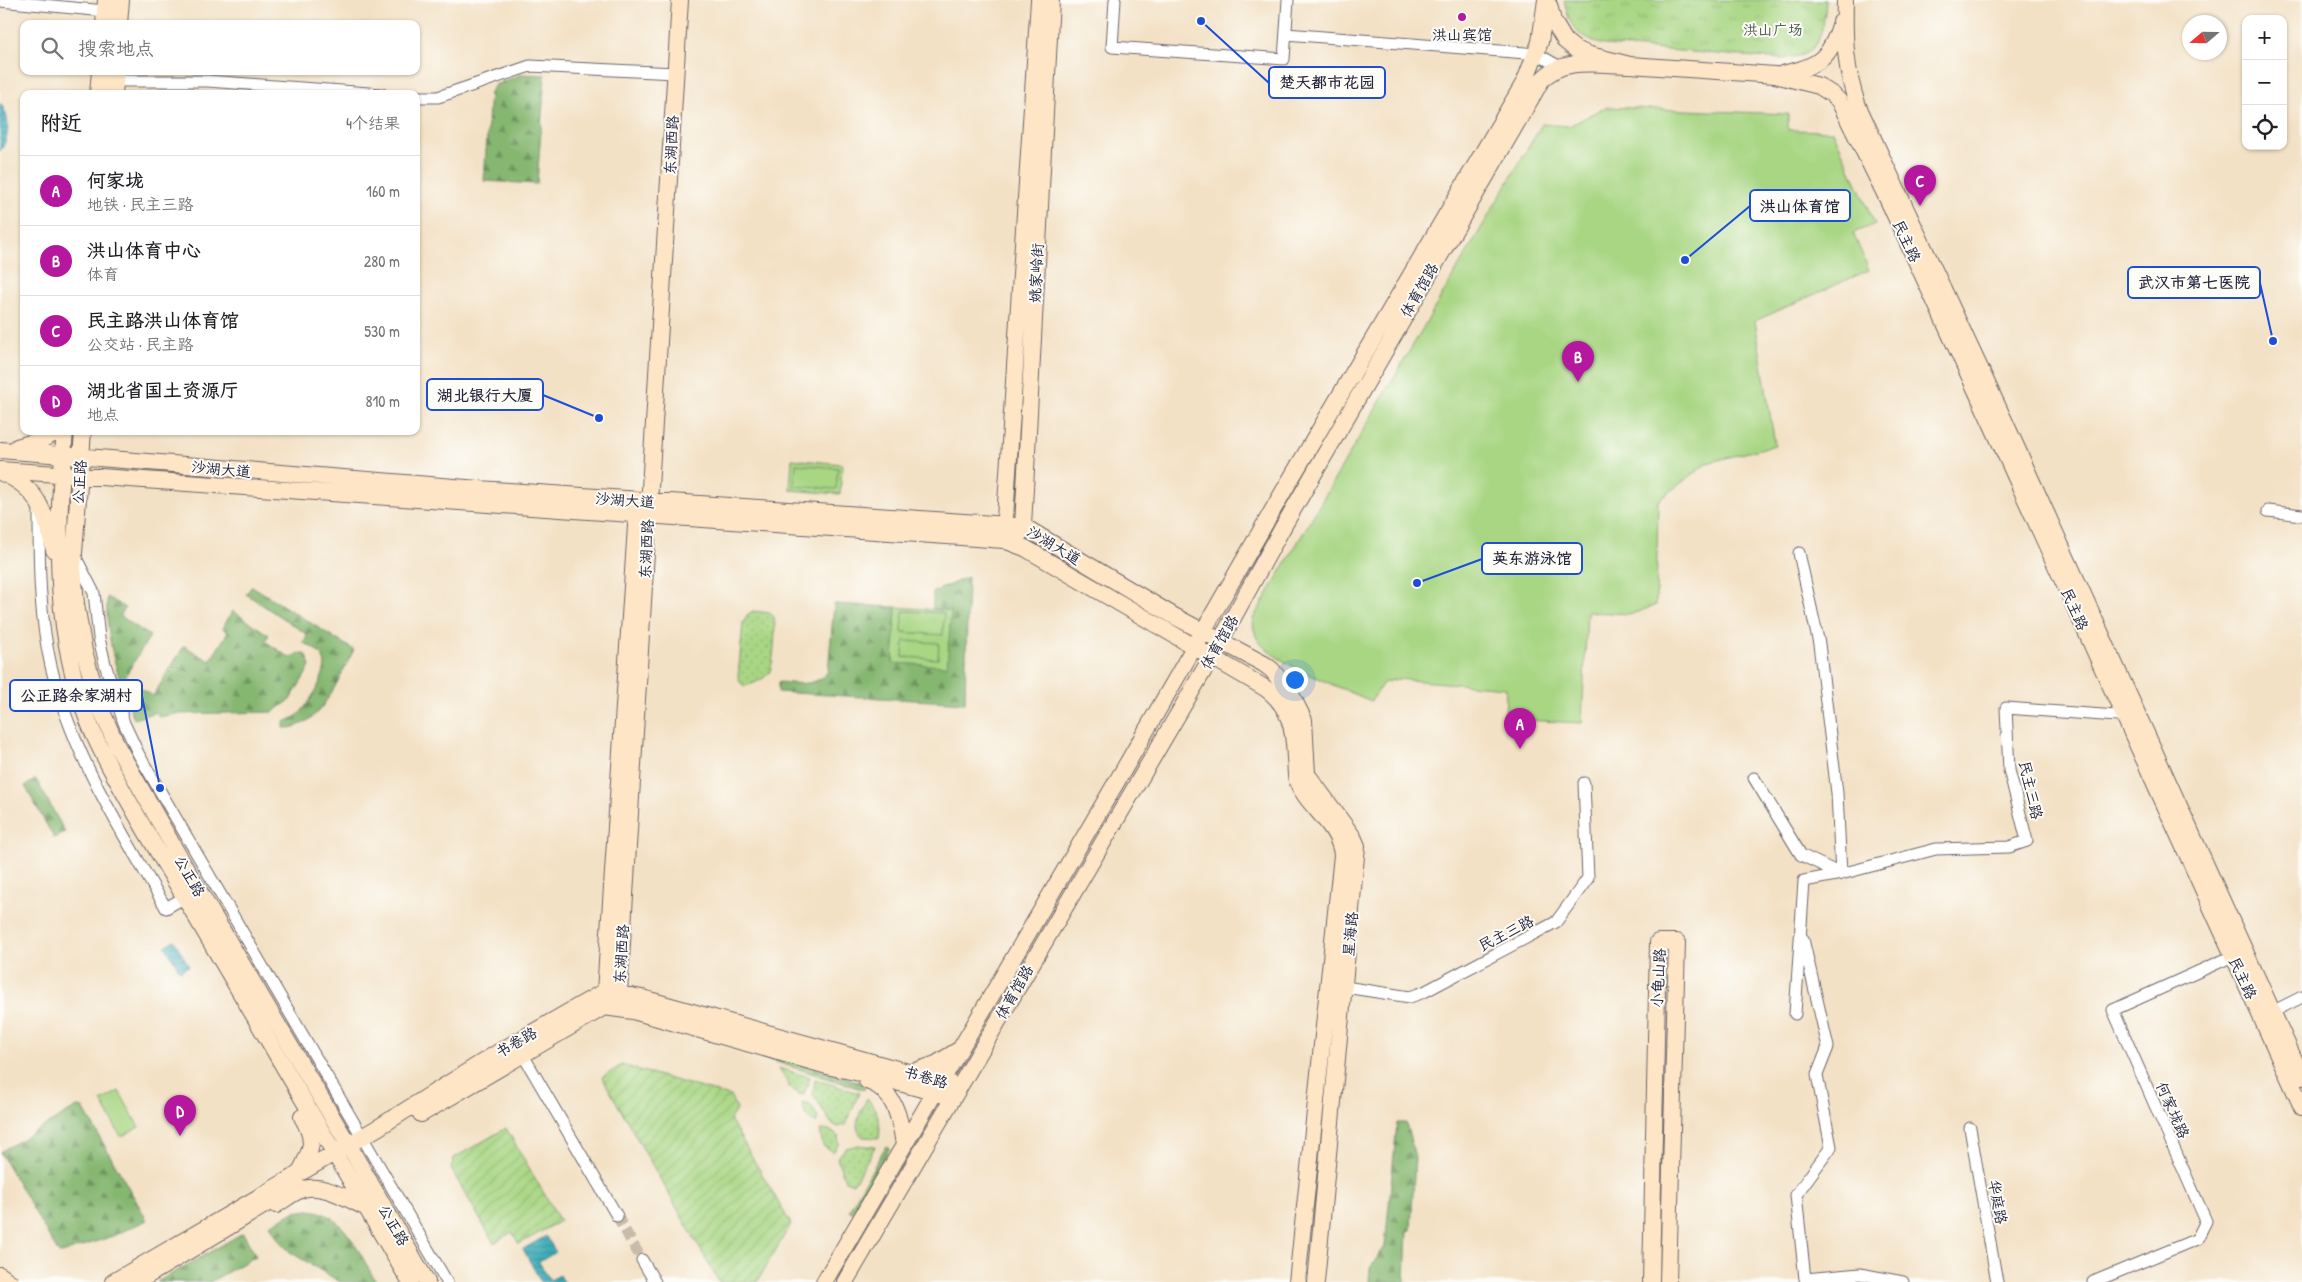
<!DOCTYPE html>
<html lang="zh">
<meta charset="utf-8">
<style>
body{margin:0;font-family:"Patrick Hand","LXGW WenKai TC",sans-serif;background:#f6f6f6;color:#202124}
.controls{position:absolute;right:15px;top:15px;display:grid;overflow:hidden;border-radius:10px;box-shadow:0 1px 4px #0004}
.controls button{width:45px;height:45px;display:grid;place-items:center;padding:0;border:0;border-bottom:1px solid #e0e0e0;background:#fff;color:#202124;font:25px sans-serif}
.compass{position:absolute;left:2182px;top:15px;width:45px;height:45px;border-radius:50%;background:#fff;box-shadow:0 1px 4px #0004;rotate:250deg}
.you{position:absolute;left:1294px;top:679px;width:18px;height:18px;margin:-12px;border:4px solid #fff;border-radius:50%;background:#1a73e8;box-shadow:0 0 0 8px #1a73e833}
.badge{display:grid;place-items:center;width:32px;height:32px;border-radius:50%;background:#b5179e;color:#fff;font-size:16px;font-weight:700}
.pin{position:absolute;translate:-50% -41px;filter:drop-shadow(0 1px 2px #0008)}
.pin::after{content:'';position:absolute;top:26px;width:18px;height:15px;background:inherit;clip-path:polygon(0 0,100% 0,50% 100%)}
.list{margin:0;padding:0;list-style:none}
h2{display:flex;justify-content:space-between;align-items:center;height:65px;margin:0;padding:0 20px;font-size:21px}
h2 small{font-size:16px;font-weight:400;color:#757577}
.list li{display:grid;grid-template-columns:32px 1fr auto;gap:15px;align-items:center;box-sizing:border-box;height:70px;padding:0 20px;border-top:1px solid #e0e0e0}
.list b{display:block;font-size:19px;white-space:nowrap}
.list p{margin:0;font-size:16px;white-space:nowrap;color:#757577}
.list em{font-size:16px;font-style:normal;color:#757577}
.icon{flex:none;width:28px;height:28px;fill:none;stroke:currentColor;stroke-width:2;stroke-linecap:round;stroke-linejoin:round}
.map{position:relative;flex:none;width:2302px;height:1282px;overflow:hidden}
.search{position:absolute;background:#fff;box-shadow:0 1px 4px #0004;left:20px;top:20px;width:400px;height:55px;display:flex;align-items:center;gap:12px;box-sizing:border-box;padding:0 18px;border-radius:10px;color:#757577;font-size:19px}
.panel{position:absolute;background:#fff;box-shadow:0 1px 4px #0004;left:20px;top:90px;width:400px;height:345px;border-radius:10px}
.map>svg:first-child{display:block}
</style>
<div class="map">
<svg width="2302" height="1282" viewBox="0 0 2302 1282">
<defs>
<pattern id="grass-dots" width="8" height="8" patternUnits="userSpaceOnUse" patternTransform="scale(1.25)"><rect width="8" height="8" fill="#a8d683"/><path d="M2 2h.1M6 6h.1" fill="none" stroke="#90b772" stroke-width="1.8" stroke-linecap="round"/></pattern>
<pattern id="forest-firs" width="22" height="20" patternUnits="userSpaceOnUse" patternTransform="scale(1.25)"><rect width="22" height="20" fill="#86b771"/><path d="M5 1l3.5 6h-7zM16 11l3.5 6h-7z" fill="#6d945e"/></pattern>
<pattern id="park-tufts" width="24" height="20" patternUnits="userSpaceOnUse" patternTransform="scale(1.25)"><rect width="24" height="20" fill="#a8d683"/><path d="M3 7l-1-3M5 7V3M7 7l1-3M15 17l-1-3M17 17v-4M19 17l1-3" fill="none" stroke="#90b772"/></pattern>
<pattern id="garden-furrows" width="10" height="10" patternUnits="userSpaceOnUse" patternTransform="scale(1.25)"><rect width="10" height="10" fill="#a8d683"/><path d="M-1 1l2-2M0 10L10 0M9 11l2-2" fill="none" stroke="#90b772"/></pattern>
<pattern id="water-rules" width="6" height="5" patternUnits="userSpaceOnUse" patternTransform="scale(1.25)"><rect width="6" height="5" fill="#39aab7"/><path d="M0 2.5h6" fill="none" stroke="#308a96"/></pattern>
</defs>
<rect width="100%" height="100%" fill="#fdfcf7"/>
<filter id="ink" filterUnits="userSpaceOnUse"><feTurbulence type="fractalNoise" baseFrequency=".02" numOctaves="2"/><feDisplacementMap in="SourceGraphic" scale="10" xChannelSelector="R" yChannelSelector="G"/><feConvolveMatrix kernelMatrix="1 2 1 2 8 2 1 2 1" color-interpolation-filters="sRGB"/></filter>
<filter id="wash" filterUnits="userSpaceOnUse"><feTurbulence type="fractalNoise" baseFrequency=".0096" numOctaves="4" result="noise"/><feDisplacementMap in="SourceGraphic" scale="20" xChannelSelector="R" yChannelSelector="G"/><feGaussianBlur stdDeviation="1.12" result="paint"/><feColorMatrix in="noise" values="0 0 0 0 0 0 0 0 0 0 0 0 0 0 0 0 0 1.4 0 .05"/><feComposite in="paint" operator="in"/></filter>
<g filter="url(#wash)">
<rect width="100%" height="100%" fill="#f3e1c5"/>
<path fill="url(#grass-dots)" stroke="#657c5f" d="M 753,611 L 770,613 L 774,617 C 776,626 774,665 769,673 C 764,679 752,685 744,686 L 740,682 L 738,677 L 743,623 L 748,614 Z
M 779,1068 L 810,1077 L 804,1094 L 801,1095 L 790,1088 Z
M 815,1079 L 859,1093 L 846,1125 L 838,1127 L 831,1123 L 813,1094 Z
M 867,1098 C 877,1110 882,1122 879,1138 L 863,1137 C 850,1127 862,1110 867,1098 Z
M 802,1103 L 810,1105 L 818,1117 L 816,1124 L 805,1114 Z
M 820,1130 L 829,1130 L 838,1136 L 839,1144 L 833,1152 L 823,1146 Z
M 858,1145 L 875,1147 L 853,1184 L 845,1181 L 837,1158 L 846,1148 Z"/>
<path fill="url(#forest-firs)" stroke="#546c56" d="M 522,74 L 545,75 L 537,184 L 484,181 L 490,92 L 495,85 Z
M 968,577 L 965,703 L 778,692 L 778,682 C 796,683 817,688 828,671 L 834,604 L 896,607 L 893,663 L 951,611 L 933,610 L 933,592 Z
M 252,586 L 354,650 C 338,678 321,729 284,728 L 284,722 C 289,720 294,718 298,715 C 308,706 329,672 324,660 C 321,651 310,647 303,642 L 308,635 L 246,594 Z
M 107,597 L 125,608 L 120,616 L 150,636 L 124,678 L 153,696 L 184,646 L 210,661 L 228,632 L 222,628 L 233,611 L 269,635 L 265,641 L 290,658 L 300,653 L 307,655 L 310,667 L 290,700 L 273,712 L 175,714 L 159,717 L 157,712 L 134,719 C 119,681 105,639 107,597 Z
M 36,779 L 65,832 L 54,838 L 25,786 Z
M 772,1055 L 866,1084 L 864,1090 L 770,1060 Z
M 77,1107 L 83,1108 L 147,1220 L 113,1236 L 59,1254 L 0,1152 Z
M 1397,1123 L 1406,1123 L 1415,1157 L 1411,1230 L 1407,1231 L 1405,1282 L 1369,1282 L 1370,1268 L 1385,1246 Z
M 886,1146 L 890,1148 L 853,1213 L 849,1210 Z
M 308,1210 C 344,1211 360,1255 376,1282 L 340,1282 L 290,1252 L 280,1242 L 270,1225 L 294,1212 Z
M 243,1233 L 256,1256 L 210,1282 L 157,1282 Z"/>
<path fill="url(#park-tufts)" stroke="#657c5f" d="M 1564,0 L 1826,0 C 1825,16 1823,41 1808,52 C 1800,57 1790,57 1781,59 L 1604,45 C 1577,38 1569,27 1564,0 Z
M 792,459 L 842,464 L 840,494 L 790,490 Z
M 896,607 L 951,611 L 947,666 L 893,663 Z"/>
<path fill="url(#garden-furrows)" stroke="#657c5f" d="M 622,1065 L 730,1096 L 737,1109 L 730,1119 L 791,1224 L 757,1282 L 719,1282 L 602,1077 Z
M 506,1128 L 560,1221 L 519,1244 L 512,1232 L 494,1243 L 451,1169 L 454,1158 Z"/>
<path fill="#a8d683" stroke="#657c5f" d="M 1606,107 L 1788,114 L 1788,130 L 1833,131 L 1875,224 L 1853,233 L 1869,270 L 1755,321 L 1775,445 L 1707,463 L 1658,501 L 1656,605 L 1632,614 L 1587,612 L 1582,723 L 1505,719 L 1506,688 L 1397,679 L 1383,683 L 1371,701 C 1344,689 1279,665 1261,644 C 1255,637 1253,628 1253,619 L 1542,124 L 1569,126 Z
M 796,464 L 838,468 L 836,489 L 794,486 Z
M 903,611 L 944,613 L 943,635 L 902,632 Z
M 904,641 L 939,643 L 938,659 L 903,657 Z
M 119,1091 L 139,1127 L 121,1137 L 101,1101 Z"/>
<path fill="url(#water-rules)" stroke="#2e6679" d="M 0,103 C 11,115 10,139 0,151 Z
M 174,940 L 189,966 L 180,971 L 165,946 Z
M 546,1236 L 556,1252 L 539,1262 L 550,1280 L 560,1275 L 564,1282 L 541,1282 L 523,1249 Z"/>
</g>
<g filter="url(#ink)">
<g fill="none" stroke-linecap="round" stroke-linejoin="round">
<path stroke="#c9bba9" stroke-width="11" stroke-dasharray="11 5.5" stroke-linecap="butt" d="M 617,1216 L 642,1260"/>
<g stroke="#6b656b" stroke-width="13">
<path id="street" d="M 1115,0 L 1112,47 L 1284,59 L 1288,0
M 0,1 L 105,11
M 1286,34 L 1537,54 L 1560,67
M 115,81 L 207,81 L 382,94
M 416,97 L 438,97 L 530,66 L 675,73
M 39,511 C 39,563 39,615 51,666 C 72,754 121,831 166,908 L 185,897
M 2268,511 L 2302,515
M 75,556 L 94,593 L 99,638 L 105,664 L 124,723 L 139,755 L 447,1282
M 1754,778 L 1801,855 L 1841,874 L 1837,793 L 1819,644 L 1799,553
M 1803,939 L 1828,1047 L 1817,1075 L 1831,1147 L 1796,1195 L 1805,1279 L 1860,1274 L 1903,1282
M 1338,986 L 1410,997 L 1424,992 L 1556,922 L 1588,878 L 1584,783
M 2272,1012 L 2302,997
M 1795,1014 L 1804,881 L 1841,874 L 1936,849 L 2009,847 L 2027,841 L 2009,770 L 2006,708 L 2131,717
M 523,1055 L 617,1216
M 1970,1128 L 1997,1282
M 642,1260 L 655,1282
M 2093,1282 L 2197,1239 L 2206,1221 L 2113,1010 L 2233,956"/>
</g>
<g stroke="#6b656b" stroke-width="18">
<path id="secondary" d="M 1845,0 C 1844,36 1845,71 1858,106 L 2004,420 L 2302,1077
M 1549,5 L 1553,21 L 1565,41 L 1575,49 L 1590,55 L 1630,65 L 1775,75 L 1819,86 L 1833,95 L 1839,101 L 1887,198 L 1992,425 L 2302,1107
M 104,24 L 106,0
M 119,24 L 121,0
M 1782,74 C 1818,67 1831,58 1841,22
M 98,94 L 100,71
M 114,94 L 116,71
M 65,431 C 57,523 52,619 83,707 C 97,748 120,785 141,823 L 410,1282
M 83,431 L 73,567 L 76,604 L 84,651 L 99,705 L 117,746 L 186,869 L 344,1137 L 427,1282
M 17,447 L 41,440 L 59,431
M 0,450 L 479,489 L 1023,526 L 1174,616 L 1264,664 L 1272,670 L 1292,696 L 1304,720 L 1307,774 L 1353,837 L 1357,846 L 1316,1282
M 0,470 L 1004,540 L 1025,548 L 1265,688 C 1290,706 1294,729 1295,758 C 1296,765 1295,774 1297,781 C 1308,808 1339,824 1342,855 L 1297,1282
M 2,473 C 39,488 45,513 54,550
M 1004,534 L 1039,0
M 1019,535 L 1023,526 L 1051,0
M 604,1007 L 637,511
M 618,1009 L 680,0
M 910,1073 L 936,1064 L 957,1051
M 867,1081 C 895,1090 900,1119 904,1144
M 421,1114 L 604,1007 L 633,1011 L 831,1067 L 874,1076 L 944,1095
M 300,1172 C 312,1149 316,1141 302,1117
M 276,1205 C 284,1200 294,1192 303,1189 C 324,1183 349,1200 367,1208
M 0,1275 L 10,1282
M 113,1282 L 379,1127 L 497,1053 L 605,991 L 642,998 L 951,1084
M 137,1282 L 283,1194
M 824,1282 L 1124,769 L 1286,487 L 1525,81 L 1540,42 L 1546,0
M 845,1282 L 1211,658 L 1283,527 L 1541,81 C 1561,56 1601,65 1630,65
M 1651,1282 L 1658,942 L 1677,942 L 1668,1282"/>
</g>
<use href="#street" stroke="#fff" stroke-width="11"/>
<use href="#secondary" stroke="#fde5c5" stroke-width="16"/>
</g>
</g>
<circle fill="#b5179e" stroke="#fdfcf7" stroke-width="2" cx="1462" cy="17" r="5"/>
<g text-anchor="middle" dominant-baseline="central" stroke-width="4" stroke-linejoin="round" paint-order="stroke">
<g font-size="15" fill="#4a5851" stroke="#fdfcf7">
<text x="1773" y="29">洪山广场</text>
</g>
<g font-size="15" fill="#22223b" stroke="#fdfcf7">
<text x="1462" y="34">洪山宾馆</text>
</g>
<g font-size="15" fill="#22223b" stroke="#fdfcf7">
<text transform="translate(671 145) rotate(-87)">东湖西路</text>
<text transform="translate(1907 241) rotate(65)">民主路</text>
<text transform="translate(1036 273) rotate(-87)">姚家岭街</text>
<text transform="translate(1419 290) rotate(-60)">体育馆路</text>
<text transform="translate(221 469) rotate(5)">沙湖大道</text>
<text transform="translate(79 482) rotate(-86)">公正路</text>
<text transform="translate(625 500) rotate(4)">沙湖大道</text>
<text transform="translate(1054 545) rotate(31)">沙湖大道</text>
<text transform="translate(646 549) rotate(-87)">东湖西路</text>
<text transform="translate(2075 609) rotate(66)">民主路</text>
<text transform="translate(1219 642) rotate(-60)">体育馆路</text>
<text transform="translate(2031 790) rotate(77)">民主三路</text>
<text transform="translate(190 876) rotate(60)">公正路</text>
<text transform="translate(1506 933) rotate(-27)">民主三路</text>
<text transform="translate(1350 934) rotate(-85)">星海路</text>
<text transform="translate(621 954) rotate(-86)">东湖西路</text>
<text transform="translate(1658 978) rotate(-87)">小龟山路</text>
<text transform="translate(2243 978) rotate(65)">民主路</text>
<text transform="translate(1014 992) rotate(-60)">体育馆路</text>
<text transform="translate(516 1042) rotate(-30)">书卷路</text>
<text transform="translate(926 1077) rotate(16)">书卷路</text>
<text transform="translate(2173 1110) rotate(66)">何家垅路</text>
<text transform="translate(1998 1202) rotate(80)">华庭路</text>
<text transform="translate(394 1225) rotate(60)">公正路</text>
</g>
</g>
<path fill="none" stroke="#1d4ed8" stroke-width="2" d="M1201 21L1269 83M1685 260L1750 206M2273 341L2260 283M599 418L543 395M1417 583L1482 559M160 788L142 696"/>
<g fill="#1d4ed8" stroke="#fdfcf7" stroke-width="2">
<circle cx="1201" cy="21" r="5"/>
<circle cx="1685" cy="260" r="5"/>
<circle cx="2273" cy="341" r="5"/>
<circle cx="599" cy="418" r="5"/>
<circle cx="1417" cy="583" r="5"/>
<circle cx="160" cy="788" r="5"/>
</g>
<g fill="#fdfcf7" stroke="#1d4ed8" stroke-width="2">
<rect x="1269" y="67" width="116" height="31" rx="5"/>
<rect x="1750" y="190" width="100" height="31" rx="5"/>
<rect x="2128" y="267" width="132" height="31" rx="5"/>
<rect x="427" y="379" width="116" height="31" rx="5"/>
<rect x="1482" y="543" width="100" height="31" rx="5"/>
<rect x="10" y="680" width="132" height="31" rx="5"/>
</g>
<g font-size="16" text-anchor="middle" font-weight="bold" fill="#22223b">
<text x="1327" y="88">楚天都市花园</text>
<text x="1800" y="212">洪山体育馆</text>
<text x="2194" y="288">武汉市第七医院</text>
<text x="485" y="401">湖北银行大厦</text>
<text x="1532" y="564">英东游泳馆</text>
<text x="76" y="701">公正路余家湖村</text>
</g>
</svg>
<div class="controls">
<button>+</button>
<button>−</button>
<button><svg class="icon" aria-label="locate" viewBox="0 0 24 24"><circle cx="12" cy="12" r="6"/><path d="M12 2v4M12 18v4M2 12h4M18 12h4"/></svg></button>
</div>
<svg class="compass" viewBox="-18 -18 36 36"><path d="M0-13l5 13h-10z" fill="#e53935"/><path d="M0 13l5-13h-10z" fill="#757577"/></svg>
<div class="you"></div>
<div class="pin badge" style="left:1520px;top:749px">A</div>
<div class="pin badge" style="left:1578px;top:382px">B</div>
<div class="pin badge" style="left:1920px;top:206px">C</div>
<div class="pin badge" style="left:180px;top:1136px">D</div>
<div class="search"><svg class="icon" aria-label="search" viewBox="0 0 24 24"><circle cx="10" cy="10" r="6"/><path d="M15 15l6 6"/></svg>搜索地点</div>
<section class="panel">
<h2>附近<small>4个结果</small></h2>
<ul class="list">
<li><span class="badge">A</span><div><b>何家垅</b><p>地铁 · 民主三路</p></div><em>160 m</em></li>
<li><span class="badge">B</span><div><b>洪山体育中心</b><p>体育</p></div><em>280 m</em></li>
<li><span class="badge">C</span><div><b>民主路洪山体育馆</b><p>公交站 · 民主路</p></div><em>530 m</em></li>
<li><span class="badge">D</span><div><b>湖北省国土资源厅</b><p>地点</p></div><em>810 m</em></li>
</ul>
</section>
</div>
